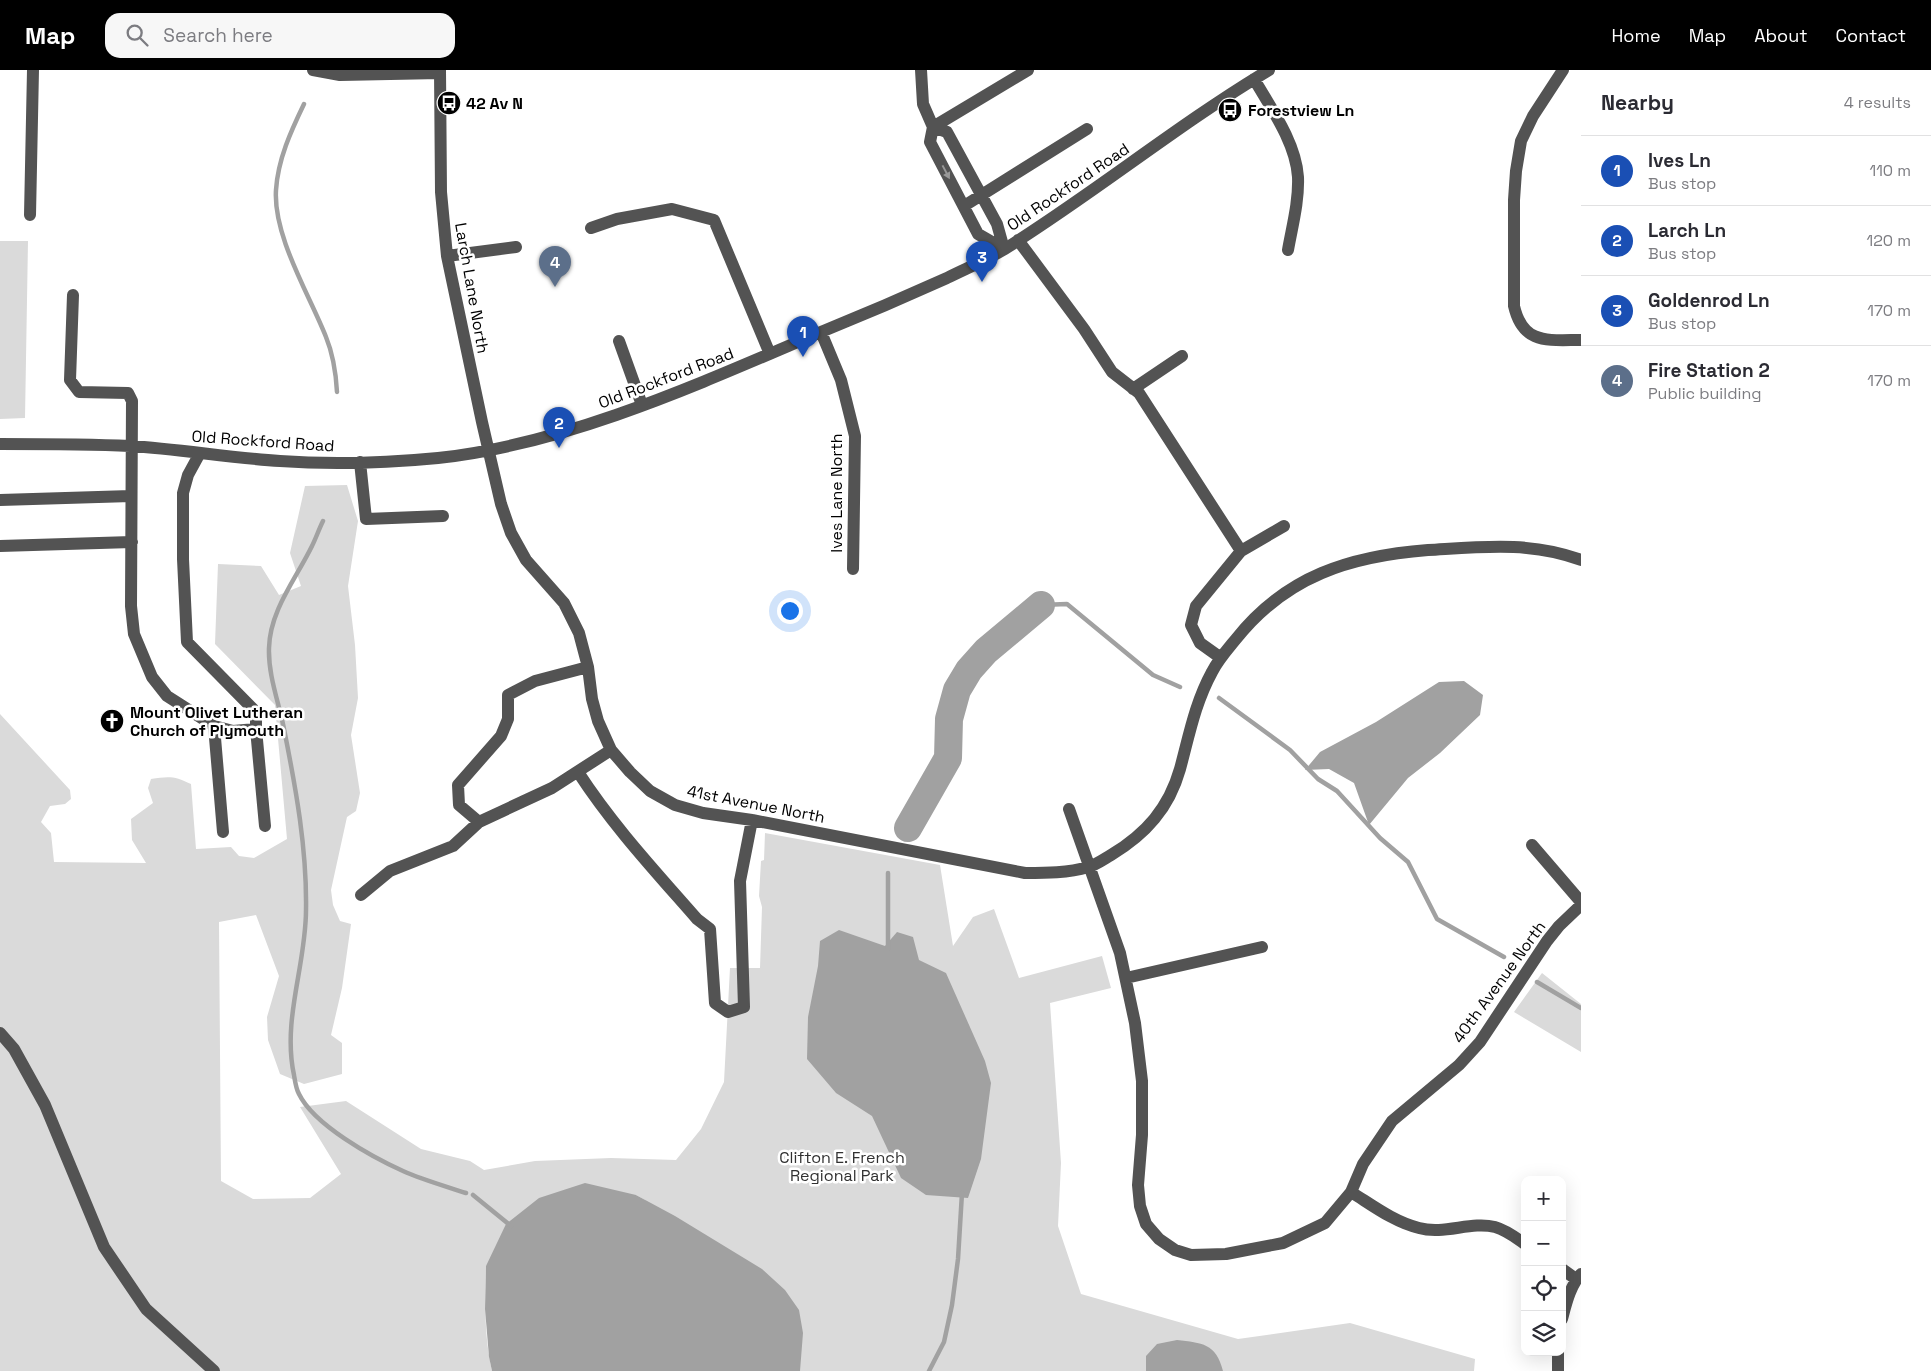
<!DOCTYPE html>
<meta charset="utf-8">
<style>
body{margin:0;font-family:"Space Grotesk",sans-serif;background:#f7f7f7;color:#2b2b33}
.controls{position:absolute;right:15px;bottom:15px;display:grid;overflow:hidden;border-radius:10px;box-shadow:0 5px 20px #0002}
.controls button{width:45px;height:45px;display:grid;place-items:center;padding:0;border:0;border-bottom:1px solid #e1e1e2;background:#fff;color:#2b2b33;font:25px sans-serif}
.you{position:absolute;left:789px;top:540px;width:18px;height:18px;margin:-12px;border:4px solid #fff;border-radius:50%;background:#1a73e8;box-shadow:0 0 0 8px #1a73e833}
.badge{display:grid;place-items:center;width:32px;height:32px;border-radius:50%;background:#000;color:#fff;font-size:16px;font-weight:700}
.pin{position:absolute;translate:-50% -41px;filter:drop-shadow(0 1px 2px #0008)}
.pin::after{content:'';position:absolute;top:26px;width:18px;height:15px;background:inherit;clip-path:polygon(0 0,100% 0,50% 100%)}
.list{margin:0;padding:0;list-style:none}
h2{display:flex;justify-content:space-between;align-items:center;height:65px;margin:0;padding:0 20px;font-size:21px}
h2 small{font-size:16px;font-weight:400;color:#7c7c81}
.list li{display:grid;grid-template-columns:32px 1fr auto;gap:15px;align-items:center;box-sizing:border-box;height:70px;padding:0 20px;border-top:1px solid #e1e1e2}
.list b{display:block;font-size:19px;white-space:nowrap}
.list p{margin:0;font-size:16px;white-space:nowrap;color:#7c7c81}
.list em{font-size:16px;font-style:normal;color:#7c7c81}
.icon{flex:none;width:28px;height:28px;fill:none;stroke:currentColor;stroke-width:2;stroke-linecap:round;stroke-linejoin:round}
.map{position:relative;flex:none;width:1581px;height:1301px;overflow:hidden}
header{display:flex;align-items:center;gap:30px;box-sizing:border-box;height:70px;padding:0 25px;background:#000;color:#fff}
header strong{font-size:24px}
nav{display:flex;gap:28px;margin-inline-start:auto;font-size:18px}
.search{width:350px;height:45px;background:#f7f7f7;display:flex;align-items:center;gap:12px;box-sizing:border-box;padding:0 18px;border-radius:15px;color:#7c7c81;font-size:19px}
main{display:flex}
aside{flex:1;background:#fff}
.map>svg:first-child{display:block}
</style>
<header>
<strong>Map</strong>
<div class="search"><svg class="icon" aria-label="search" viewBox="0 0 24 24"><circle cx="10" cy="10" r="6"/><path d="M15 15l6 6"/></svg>Search here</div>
<nav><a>Home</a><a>Map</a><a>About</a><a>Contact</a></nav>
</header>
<main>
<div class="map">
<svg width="1581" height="1301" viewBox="0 0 1581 1301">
<rect width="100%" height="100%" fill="#fff"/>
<path fill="#dadada" d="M 0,171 L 28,171 L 25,348 L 0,349 Z
M 347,415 L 358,451 L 348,516 L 355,575 L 358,628 L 351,665 L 360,723 L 356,741 L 347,747 L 331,820 L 333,835 L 340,851 L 351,854 L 342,918 L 331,965 L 342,973 L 342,1004 L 304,1014 L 280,1004 L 268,970 L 267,947 L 279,906 L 256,845 L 219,852 L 221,1111 L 253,1129 L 310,1128 L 341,1104 L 300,1037 L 346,1031 L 421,1079 L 470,1091 L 484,1100 L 535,1091 L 611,1088 L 676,1090 L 701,1059 L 724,1012 L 730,898 L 760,898 L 762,837 L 759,826 L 761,791 L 764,790 L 765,763 L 940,795 L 953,876 L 973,847 L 994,839 L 1019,908 L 1102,886 L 1111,918 L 1050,933 L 1061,1093 L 1058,1156 L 1081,1224 L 1238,1269 L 1350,1253 L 1475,1289 L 1474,1301 L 778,1301 L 645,1130 L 636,1125 L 486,1196 C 485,1231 484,1266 492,1301 L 0,1301 L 0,644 L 70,720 L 71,729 L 65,734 L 50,736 L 41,752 L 51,763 L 54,792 L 146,793 L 132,770 L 131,749 L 153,733 L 148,718 L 151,709 C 169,706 175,706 191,714 L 196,779 L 231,777 L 239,786 L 254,788 L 287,769 L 275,635 L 215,574 L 218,494 L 261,496 L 279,525 L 301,516 L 290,483 L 305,416 Z
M 1542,903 L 1581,934 L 1581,982 L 1514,942 Z"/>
<path fill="#a1a1a1" d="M 1464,611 L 1483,625 L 1480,645 L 1440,683 L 1408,708 L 1369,755 L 1354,713 L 1329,699 L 1305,700 L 1320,682 L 1376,652 L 1439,612 Z
M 839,860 L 885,876 L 897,862 L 913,867 L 919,890 L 946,903 L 985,991 L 991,1013 L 981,1089 L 968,1128 L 926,1125 L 901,1108 L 872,1046 L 836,1023 L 807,989 L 808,947 L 818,896 L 820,871 Z
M 585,1113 L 636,1125 L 675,1146 L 762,1199 L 785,1220 L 799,1240 L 803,1263 L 800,1301 L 492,1301 L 489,1287 L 485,1239 L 486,1196 L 506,1154 L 539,1128 Z
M 1177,1270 C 1202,1273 1216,1273 1223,1301 L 1146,1301 L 1146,1286 L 1157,1274 Z"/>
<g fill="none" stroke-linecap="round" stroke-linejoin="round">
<path stroke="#a1a1a1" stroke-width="4.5" d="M 304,34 C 291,61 278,89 276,120 C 273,166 309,224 326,267 C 333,284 336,304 337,322
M 323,451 C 319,459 316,468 312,476 C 296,509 270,540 269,578 C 268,605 279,633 284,659 C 296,719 307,779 306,840 C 306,895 282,950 294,1005 C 295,1011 296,1019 299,1024 C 314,1055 372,1087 403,1101 C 423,1110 445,1116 466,1123
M 1041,535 L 1067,534 L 1153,605 L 1180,617
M 1219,628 L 1290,680 L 1318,709 L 1337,721 L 1380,768 L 1408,792 L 1437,849 L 1504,887
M 888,879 L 888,803
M 1537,912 L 1581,938
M 473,1125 L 511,1156
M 929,1301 L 944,1272 L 952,1235 L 958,1189 L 962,1123"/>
<path stroke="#a1a1a1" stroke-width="28" d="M 908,758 L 948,688 L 949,649 L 957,620 L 969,600 L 986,581 L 1041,535"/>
<path stroke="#535353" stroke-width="12" d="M 313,0 L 340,5 L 440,3
M 440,0 L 441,122 L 447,186 L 482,352 L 501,434 L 511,463 L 526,490 L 564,533 L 579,563 L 588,597 L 592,629 L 598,651 L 611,680 L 630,702 L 650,721 L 675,735 L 703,743 L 752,750 L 1025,803 C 1046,803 1068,803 1088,797 C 1096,795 1104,789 1111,785 C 1146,764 1169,738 1180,699 C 1189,666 1195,633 1212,602 C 1218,590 1227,580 1236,569 C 1286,506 1350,486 1428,480 C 1480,477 1531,471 1581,490
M 921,0 L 923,34 L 933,57 L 930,72 L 978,164 L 1004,179
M 1563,0 L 1533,46 L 1521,71 L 1516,101 L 1514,130 L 1514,236 C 1523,275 1548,270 1581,270
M 1254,9 C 1271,38 1296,73 1298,107 C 1299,132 1292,157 1288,180
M 933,57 L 947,62 L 997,154 L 1004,179
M 933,57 L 1028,0
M 964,136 L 1087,59
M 30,145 L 33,0
M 591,158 L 617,149 L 672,139 L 714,150 L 770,284
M 1018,170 L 1084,259 L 1112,302 L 1139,323 L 1241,481 L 1196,536 L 1191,555 L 1200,573 L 1221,588
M 447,186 L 516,177
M 73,225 L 70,310 L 79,322 L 128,323 L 132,331 L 131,536 L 134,564 L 152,607 L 167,626 L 214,656 L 233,661 L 256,659 L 256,642 L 187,572 L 183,489 L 183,423 L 188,405 L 200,383
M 821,262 L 841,310 L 855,366 L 853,499
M 619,271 L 642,335
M 1133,319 L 1182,286
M 0,374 C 43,374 87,374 130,376 C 180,379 230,388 280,391 C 332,395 386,393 438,388 C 568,374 701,313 821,262 C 863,245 905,227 947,208 C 967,198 989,189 1008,177 C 1097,121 1179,54 1269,0
M 360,392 L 366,449 L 443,446
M 0,430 L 131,426
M 0,476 L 132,472
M 1241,481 L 1284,456
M 214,656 L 223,762
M 256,659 L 265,756
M 578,702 C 613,756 656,802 697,849 L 710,859 L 715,933 L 728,942 L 744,937 L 740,811 L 752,750
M 1069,739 L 1120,883 L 1135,953 L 1142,1011 L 1142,1065 L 1138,1115 L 1140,1136 L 1146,1154 L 1159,1169 L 1175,1180 L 1191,1185 L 1226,1184 L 1283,1173 L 1325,1153 L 1351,1122 L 1363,1094 L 1392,1051 L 1459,995 L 1480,972 L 1547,871 L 1559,856 L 1581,835
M 479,752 L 459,735 L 458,715 L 501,666 L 508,649 L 508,625 L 535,611 L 588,597
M 1532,775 L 1581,832
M 361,825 L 390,801 L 453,776 L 479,752 L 552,718 L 611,680
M 1126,908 L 1262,877
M 0,963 L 14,979 L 45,1035 L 104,1177 L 146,1239 L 214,1301
M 1351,1122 C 1372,1135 1394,1152 1419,1158 C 1444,1165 1471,1151 1495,1157 C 1506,1160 1515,1167 1525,1174
M 1562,1199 L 1576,1209
M 1562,1249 C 1566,1234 1570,1216 1581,1204
M 1558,1301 L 1558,1282"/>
</g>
<defs><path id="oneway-solid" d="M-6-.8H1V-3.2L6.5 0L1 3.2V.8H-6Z" transform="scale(1.25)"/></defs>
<use fill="#989898" href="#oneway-solid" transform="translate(946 102) rotate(62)"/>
<defs>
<g id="bus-disc" transform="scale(1.25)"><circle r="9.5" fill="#000" stroke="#fff"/><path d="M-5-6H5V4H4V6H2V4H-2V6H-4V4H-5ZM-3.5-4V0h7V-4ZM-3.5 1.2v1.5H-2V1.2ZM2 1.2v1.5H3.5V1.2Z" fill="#fff"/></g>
<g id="church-disc" transform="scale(1.25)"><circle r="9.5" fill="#000" stroke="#fff"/><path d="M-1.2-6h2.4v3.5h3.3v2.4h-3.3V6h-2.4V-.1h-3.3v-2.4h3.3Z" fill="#fff"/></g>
</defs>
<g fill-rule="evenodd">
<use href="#bus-disc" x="449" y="33"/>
<use href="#bus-disc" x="1230" y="40"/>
<use href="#church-disc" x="112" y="651"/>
</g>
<g text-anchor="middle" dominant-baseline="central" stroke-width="5" stroke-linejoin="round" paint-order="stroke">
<g font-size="16" font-weight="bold" fill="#000" stroke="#fff" text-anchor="start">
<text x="466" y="33">42 Av N</text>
<text x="1248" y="40">Forestview Ln</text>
<text x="130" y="642">Mount Olivet Lutheran<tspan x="130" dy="18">Church of Plymouth</tspan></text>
</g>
<g font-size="16" fill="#000" stroke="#fff">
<text transform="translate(1068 117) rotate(-34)">Old Rockford Road</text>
<text transform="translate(472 218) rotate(80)">Larch Lane North</text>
<text transform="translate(666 308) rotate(-21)">Old Rockford Road</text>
<text transform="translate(263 371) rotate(4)">Old Rockford Road</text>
<text transform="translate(836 423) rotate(-90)">Ives Lane North</text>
<text transform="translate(756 734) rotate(11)">41st Avenue North</text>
<text transform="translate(1499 912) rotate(-54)">40th Avenue North</text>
</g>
<g font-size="16" fill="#313131" stroke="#fff">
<text x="842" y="1087">Clifton E. French<tspan x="842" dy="18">Regional Park</tspan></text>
</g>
</g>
</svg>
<div class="controls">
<button>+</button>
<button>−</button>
<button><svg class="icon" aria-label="locate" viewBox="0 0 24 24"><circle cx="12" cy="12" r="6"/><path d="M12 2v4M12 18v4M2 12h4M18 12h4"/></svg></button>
<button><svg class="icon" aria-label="layers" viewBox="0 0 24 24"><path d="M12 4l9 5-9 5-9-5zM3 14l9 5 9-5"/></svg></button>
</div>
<div class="you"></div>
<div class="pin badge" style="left:803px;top:287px;background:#1a4fb4">1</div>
<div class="pin badge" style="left:559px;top:378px;background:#1a4fb4">2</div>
<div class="pin badge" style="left:982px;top:212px;background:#1a4fb4">3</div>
<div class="pin badge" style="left:555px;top:217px;background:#5c6f8a">4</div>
</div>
<aside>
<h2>Nearby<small>4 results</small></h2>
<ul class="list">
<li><span class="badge" style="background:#1a4fb4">1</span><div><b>Ives Ln</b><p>Bus stop</p></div><em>110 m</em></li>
<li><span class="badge" style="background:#1a4fb4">2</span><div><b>Larch Ln</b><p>Bus stop</p></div><em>120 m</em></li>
<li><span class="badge" style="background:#1a4fb4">3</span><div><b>Goldenrod Ln</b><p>Bus stop</p></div><em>170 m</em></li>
<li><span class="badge" style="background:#5c6f8a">4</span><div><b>Fire Station 2</b><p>Public building</p></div><em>170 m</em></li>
</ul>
</aside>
</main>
